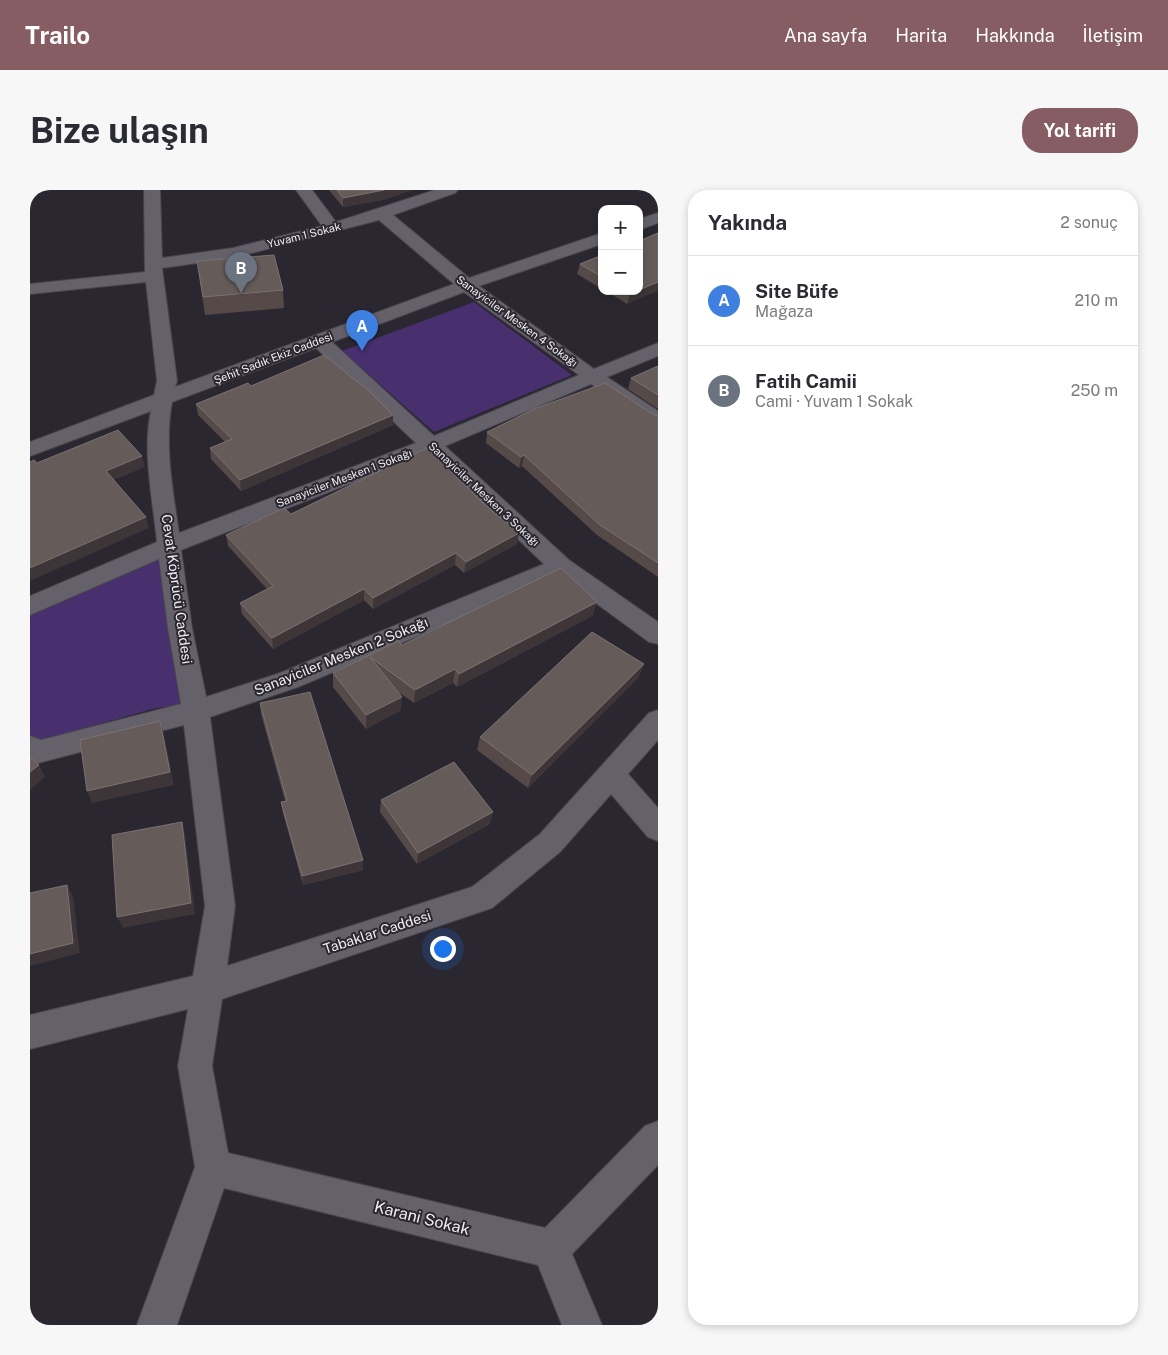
<!DOCTYPE html>
<html lang="tr">
<meta charset="utf-8">
<style>
body{margin:0;font-family:"Public Sans",sans-serif;background:#f7f7f7;color:#2b2b33}
.controls{position:absolute;right:15px;top:15px;display:grid;overflow:hidden;border-radius:10px;box-shadow:0 2px 8px #0003}
.controls button{width:45px;height:45px;display:grid;place-items:center;padding:0;border:0;border-bottom:1px solid #e1e1e2;background:#fff;color:#2b2b33;font:25px sans-serif}
.you{position:absolute;left:412px;top:758px;width:18px;height:18px;margin:-12px;border:4px solid #fff;border-radius:50%;background:#1a73e8;box-shadow:0 0 0 8px #1a73e833}
.badge{display:grid;place-items:center;width:32px;height:32px;border-radius:50%;background:#865d63;color:#fff;font-size:16px;font-weight:700}
.pin{position:absolute;translate:-50% -41px;filter:drop-shadow(0 1px 2px #0008)}
.pin::after{content:'';position:absolute;top:26px;width:18px;height:15px;background:inherit;clip-path:polygon(0 0,100% 0,50% 100%)}
.list{margin:0;padding:0;list-style:none}
h2{display:flex;justify-content:space-between;align-items:center;height:65px;margin:0;padding:0 20px;font-size:21px}
h2 small{font-size:16px;font-weight:400;color:#7c7c81}
.list li{display:grid;grid-template-columns:32px 1fr auto;gap:15px;align-items:center;box-sizing:border-box;height:90px;padding:0 20px;border-top:1px solid #e1e1e2}
.list b{display:block;font-size:19px;white-space:nowrap}
.list p{margin:0;font-size:16px;white-space:nowrap;color:#7c7c81}
.list em{font-size:16px;font-style:normal;color:#7c7c81}
.map{position:relative;flex:none;width:628px;height:1135px;overflow:hidden;border-radius:20px}
header{display:flex;align-items:center;gap:30px;box-sizing:border-box;height:70px;padding:0 25px;background:#865d63;color:#fff}
header strong{font-size:24px}
nav{display:flex;gap:28px;margin-inline-start:auto;font-size:18px}
.intro{display:flex;align-items:center;justify-content:space-between;box-sizing:border-box;height:120px;padding:0 30px}
h1{margin:0;font-size:35px}
.button{padding:12px 22px;border-radius:20px;background:#865d63;color:#fff;font-size:18px;font-weight:700}
main{display:flex;gap:30px;padding:0 30px}
aside{flex:1;background:#fff;border-radius:20px;box-shadow:0 2px 8px #0003}
.map>svg:first-child{display:block}
</style>
<header>
<strong>Trailo</strong>
<nav><a>Ana sayfa</a><a>Harita</a><a>Hakkında</a><a>İletişim</a></nav>
</header>
<div class="intro"><h1>Bize ulaşın</h1><a class="button">Yol tarifi</a></div>
<main>
<div class="map">
<svg width="628" height="1135" viewBox="0 0 628 1135">
<rect width="100%" height="100%" fill="#2a2730"/>
<path fill="#482f6e" d="M 444,112 L 542,185 L 404,242 L 312,161 Z
M 131,367 L 154,514 L 122,519 L 10,551 L 0,549 L 0,422 Z"/>
<g fill="none" stroke-linecap="round" stroke-linejoin="round">
<g stroke="#47454d" stroke-width="2">
<path id="minor" d="M 114,0 L 130,0 L 132,68 L 203,58 L 292,36 L 266,0 L 282,0 L 306,32 L 405,0 L 428,0 L 425,3 L 363,25 L 439,88 L 572,43 L 572,54 L 449,96 L 564,179 L 628,153 L 628,166 L 577,187 L 628,221 L 628,236 L 621,234 L 561,194 L 415,256 L 539,370 L 628,432 L 628,454 L 619,452 L 529,386 L 268,497 L 180,527 L 205,716 L 197,776 L 442,697 L 510,644 L 619,523 L 628,520 L 628,550 L 598,584 L 628,618 L 628,651 L 618,647 L 581,604 L 530,662 L 462,718 L 192,809 L 182,876 L 198,963 L 515,1038 L 615,936 L 628,931 L 628,975 L 542,1064 L 572,1135 L 532,1135 L 508,1075 L 194,998 L 147,1135 L 107,1135 L 165,977 L 148,876 L 158,819 L 0,859 L 0,825 L 163,786 L 175,716 L 154,535 L 8,573 L 0,571 L 0,546 L 11,550 L 151,514 L 138,438 L 129,369 L 0,425 L 0,406 L 127,352 C 123,312 112,260 121,221 L 0,266 L 0,252 L 124,205 L 127,191 L 116,92 L 0,104 L 0,94 L 115,82 ZM 349,30 L 424,94 L 145,197 L 147,191 L 132,78 L 203,68 ZM 434,102 L 549,185 L 404,246 L 302,152 ZM 286,158 L 386,253 L 149,343 C 143,301 134,255 142,212 ZM 398,263 L 514,374 L 250,483 L 176,507 L 162,438 L 151,360 Z
M 628,23 L 628,33 L 609,40 L 609,29 Z"/>
</g>
<use href="#minor" fill="#64616b" fill-rule="evenodd"/>
</g>
<path fill="#554a48" d="M 299,0 L 382,0 L 353,10 L 313,17 Z
M 572,65 L 572,99 L 547,84 L 550,74 Z
M 167,71 L 253,100 L 254,118 L 175,125 Z
M 576,101 L 609,101 L 597,114 Z
M 628,176 L 628,219 L 598,199 L 601,188 Z
M 221,196 L 363,235 L 211,301 L 181,269 L 180,258 L 195,252 L 168,225 L 166,214 Z
M 624,225 L 628,225 L 628,387 L 567,345 L 492,276 L 489,278 L 456,253 L 457,242 Z
M 455,315 L 489,343 L 487,354 L 434,383 L 425,375 L 343,419 L 334,410 L 243,459 L 212,424 L 210,413 L 237,399 L 198,356 L 196,345 L 261,324 Z
M 567,412 L 562,426 L 427,497 L 423,493 L 384,513 L 367,501 L 371,520 L 336,539 L 303,497 L 303,483 L 372,455 Z
M 614,474 L 608,488 L 498,598 L 447,560 L 450,547 Z
M 230,513 L 333,670 L 333,680 L 273,695 L 253,623 L 251,612 L 255,611 L 231,524 Z
M 351,610 L 460,634 L 387,674 L 350,622 Z"/>
<path fill="#3d3537" d="M 354,0 L 382,0 L 353,10 L 313,17 L 313,8 Z
M 628,92 L 628,101 L 597,114 L 600,104 L 605,101 L 609,101 L 609,100 Z
M 363,225 L 363,235 L 211,301 L 210,290 Z
M 494,265 L 492,276 L 489,278 L 491,267 Z
M 112,266 L 115,277 L 79,292 L 76,281 Z
M 116,327 L 119,338 L 0,391 L 0,378 Z
M 489,343 L 487,354 L 434,383 L 436,372 Z
M 426,363 L 425,375 L 343,419 L 343,408 Z
M 334,399 L 334,410 L 243,459 L 242,448 Z
M 567,412 L 562,426 L 427,497 L 429,484 Z
M 614,474 L 608,488 L 498,598 L 502,585 Z
M 425,479 L 423,493 L 384,513 L 385,500 Z
M 372,507 L 371,520 L 336,539 L 336,525 Z
M 130,531 L 134,544 L 144,595 L 62,613 L 57,601 Z
M 9,575 L 15,587 L 0,600 L 0,582 Z
M 463,622 L 460,634 L 387,674 L 388,663 Z
M 152,632 L 155,644 L 165,724 L 93,738 L 87,727 Z
M 333,670 L 333,680 L 273,695 L 272,686 Z
M 37,695 L 43,706 L 50,763 L 0,776 L 0,764 Z"/>
<path fill="#655c5a" stroke="#7b7272" d="M 307,0 L 354,0 L 313,8 Z
M 628,43 L 628,92 L 609,100 L 609,51 Z
M 244,65 L 253,100 L 173,107 L 167,71 Z
M 572,65 L 572,87 L 550,74 Z
M 596,101 L 605,101 L 600,104 Z
M 294,165 L 339,201 L 363,225 L 210,290 L 180,258 L 202,249 L 166,214 L 218,193 L 221,196 Z
M 628,176 L 628,205 L 601,188 Z
M 575,193 L 624,225 L 628,225 L 628,373 L 570,335 L 494,265 L 491,267 L 457,242 L 504,219 Z
M 88,240 L 112,266 L 76,281 L 116,327 L 0,378 L 0,272 L 4,270 L 7,273 Z
M 397,258 L 455,315 L 489,343 L 436,372 L 426,363 L 343,408 L 334,399 L 242,448 L 210,413 L 243,396 L 196,345 L 254,318 L 261,324 Z
M 531,378 L 567,412 L 429,484 L 425,479 L 385,500 L 340,467 L 372,507 L 336,525 L 303,483 L 368,451 L 372,455 Z
M 562,442 L 614,474 L 502,585 L 450,547 Z
M 280,502 L 333,670 L 272,686 L 251,612 L 257,611 L 230,513 Z
M 130,531 L 140,582 L 57,601 L 50,550 Z
M 0,567 L 9,575 L 0,582 Z
M 424,572 L 463,622 L 388,663 L 351,610 Z
M 152,632 L 161,713 L 87,727 L 82,645 Z
M 37,695 L 43,753 L 0,764 L 0,703 Z"/>
<g text-anchor="middle" dominant-baseline="central" stroke-width="4" stroke-linejoin="round" paint-order="stroke">
<g font-size="11" fill="#efedf3" stroke="#2a2730">
<text transform="translate(274 45) rotate(-14)">Yuvam 1 Sokak</text>
<text transform="translate(487 131) rotate(36)">Sanayiciler Mesken 4 Sokağı</text>
<text transform="translate(243 168) rotate(-21)">Şehit Sadık Ekiz Caddesi</text>
<text transform="translate(314 288) rotate(-21)">Sanayiciler Mesken 1 Sokağı</text>
<text transform="translate(454 304) rotate(43)">Sanayiciler Mesken 3 Sokağı</text>
</g>
<g font-size="14" fill="#efedf3" stroke="#2a2730">
<text transform="translate(147 399) rotate(82)">Cevat Köprücü Caddesi</text>
<text transform="translate(311 466) rotate(-22)">Sanayiciler Mesken 2 Sokağı</text>
<text transform="translate(347 742) rotate(-18)">Tabaklar Caddesi</text>
</g>
<g font-size="16" fill="#efedf3" stroke="#2a2730">
<text transform="translate(392 1028) rotate(14)">Karani Sokak</text>
</g>
</g>
</svg>
<div class="controls">
<button>+</button>
<button>−</button>
</div>
<div class="you"></div>
<div class="pin badge" style="left:332px;top:161px;background:#3f7fe0">A</div>
<div class="pin badge" style="left:211px;top:103px;background:#6b7280">B</div>
</div>
<aside>
<h2>Yakında<small>2 sonuç</small></h2>
<ul class="list">
<li><span class="badge" style="background:#3f7fe0">A</span><div><b>Site Büfe</b><p>Mağaza</p></div><em>210 m</em></li>
<li><span class="badge" style="background:#6b7280">B</span><div><b>Fatih Camii</b><p>Cami · Yuvam 1 Sokak</p></div><em>250 m</em></li>
</ul>
</aside>
</main>
